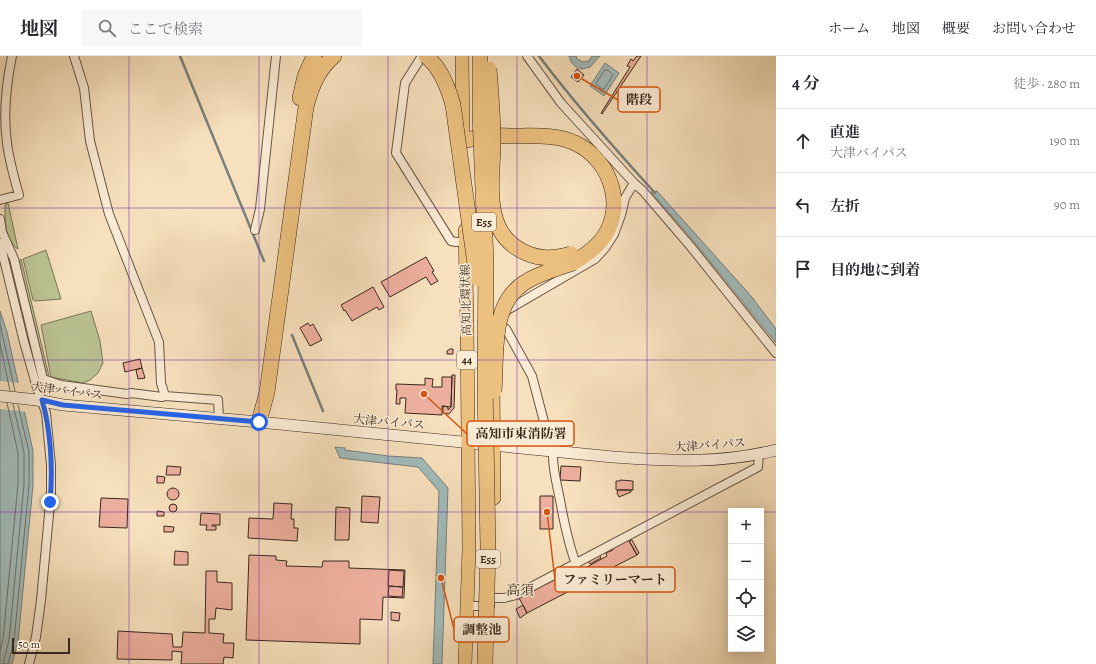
<!DOCTYPE html>
<html lang="ja">
<meta charset="utf-8">
<style>
body{margin:0;font-family:Alegreya,"Noto Serif JP",serif;background:#f7f7f7;color:#2b2b33}
.controls{position:absolute;right:12px;bottom:12px;display:grid;overflow:hidden;border-radius:0px;box-shadow:0 2px 10px #0003}
.controls button{width:36px;height:36px;display:grid;place-items:center;padding:0;border:0;border-bottom:1px solid #e1e1e2;background:#fff;color:#2b2b33;font:20px sans-serif}
.scale{position:absolute;left:12px;bottom:10px;width:58px;box-sizing:border-box;padding-left:4px;border:2px solid #39281e;border-top:0;font-size:11px;line-height:14px;white-space:nowrap;color:#39281e;-webkit-text-stroke:3px #faebd4;paint-order:stroke}
.stop{position:absolute;width:12px;height:12px;margin:-9px;border:3px solid #2563eb;border-radius:50%;background:#fff}
.stop.end{background:#2563eb;border-color:#fff;box-shadow:0 1px 4px #0008}
.list{margin:0;padding:0;list-style:none}
h2{display:flex;justify-content:space-between;align-items:center;height:52px;margin:0;padding:0 16px;font-size:17px}
h2 small{font-size:13px;font-weight:400;color:#7c7c81}
.list li{display:grid;grid-template-columns:26px 1fr auto;gap:12px;align-items:center;box-sizing:border-box;height:64px;padding:0 16px;border-top:1px solid #e1e1e2}
.list b{display:block;font-size:15px;white-space:nowrap}
.list p{margin:0;font-size:13px;white-space:nowrap;color:#7c7c81}
.list em{font-size:13px;font-style:normal;color:#7c7c81}
.icon{flex:none;width:22px;height:22px;fill:none;stroke:currentColor;stroke-width:2;stroke-linecap:round;stroke-linejoin:round}
.map{position:relative;flex:none;width:776px;height:608px;overflow:hidden}
header{display:flex;align-items:center;gap:24px;box-sizing:border-box;height:56px;padding:0 20px;background:#fff;border-bottom:1px solid #e1e1e2}
header strong{font-size:19px}
nav{display:flex;gap:22px;margin-inline-start:auto;font-size:14px}
.search{width:280px;height:36px;background:#f7f7f7;display:flex;align-items:center;gap:10px;box-sizing:border-box;padding:0 14px;border-radius:0px;color:#7c7c81;font-size:15px}
main{display:flex}
aside{flex:1;background:#fff}
.map>svg:first-child{display:block}
</style>
<header>
<strong>地図</strong>
<div class="search"><svg class="icon" aria-label="search" viewBox="0 0 24 24"><circle cx="10" cy="10" r="6"/><path d="M15 15l6 6"/></svg>ここで検索</div>
<nav><a>ホーム</a><a>地図</a><a>概要</a><a>お問い合わせ</a></nav>
</header>
<main>
<div class="map">
<svg width="776" height="608" viewBox="0 0 776 608">
<rect width="100%" height="100%" fill="#f7e0bd"/>
<filter id="stains"><feTurbulence type="fractalNoise" baseFrequency=".005" numOctaves="4"/><feColorMatrix values="0 0 0 0 .2 0 0 0 0 .09 0 0 0 0 .02 0 0 0 .5 -.17"/></filter>
<radialGradient id="worn" r=".72"><stop offset=".6" stop-color="#630" stop-opacity="0"/><stop offset="1" stop-color="#630" stop-opacity=".3"/></radialGradient>
<path fill="#bac393" stroke="#7a7658" d="M 8,147 L 18,193 C 4,185 5,162 5,149 Z
M 46,194 L 61,243 L 35,245 L 33,244 L 23,203 Z
M 21,203 L 49,320 L 46,321 L 25,238 L 19,205 Z
M 91,255 L 100,285 L 103,307 L 98,317 L 90,324 L 83,327 L 51,321 L 41,269 Z"/>
<path fill="#a1bbbb" stroke="#77807c" d="M 569,0 L 576,0 L 577,3 L 583,6 L 589,5 L 592,0 L 600,0 L 590,11 L 582,13 C 575,12 571,7 569,0 Z
M 605,7 L 619,17 L 604,40 L 590,30 Z
M 657,135 L 751,240 L 776,273 L 776,287 L 691,182 L 651,136 Z
M 0,255 L 7,276 L 33,395 L 33,429 L 18,586 L 12,608 L 0,608 Z
M 335,391 L 345,392 L 345,394 L 388,400 L 422,402 L 448,432 L 442,608 L 433,608 L 439,435 L 418,411 L 340,402 Z"/>
<path fill="#f7e0bd" d="M 0,325 L 20,327 L 26,356 L 0,353 Z"/>
<g fill="none" stroke-linecap="round" stroke-linejoin="round">
<path stroke="#6d726c" stroke-width="1" d="M 605,14 L 608,14 L 613,19 L 604,33 L 602,33 L 596,28 Z
M 0,268 L 15,335
M 0,288 L 10,335
M 0,595 L 3,583 L 18,428 L 18,397 L 7,347
M 3,608 L 9,584 L 24,429 L 24,396 L 13,348
M 8,608 L 14,585 L 29,429 L 29,396 L 18,349"/>
<path stroke="#77807c" stroke-width="2.5" d="M 180,0 L 264,205
M 539,0 C 575,48 615,93 655,137
M 292,279 L 323,355"/>
</g>
<path fill="#edaf9d" stroke="#39281e" d="M 637,0 L 641,0 L 602,58 L 601,57 L 630,11 L 627,10 L 631,3 L 633,5 Z
M 577,13 L 584,19 L 578,26 L 571,21 Z
M 426,201 L 434,215 L 432,216 L 438,225 L 431,229 L 426,221 L 390,241 L 381,226 Z
M 373,231 L 384,251 L 379,254 L 377,251 L 352,265 L 345,254 L 344,255 L 341,249 Z
M 308,267 L 310,270 L 313,268 L 322,284 L 310,290 L 300,272 Z
M 450,293 L 453,293 L 453,298 L 447,298 L 447,295 Z
M 140,303 L 142,312 L 125,316 L 123,307 Z
M 142,312 L 145,322 L 138,323 L 136,314 Z
M 452,319 L 455,319 L 454,352 L 449,358 L 443,357 L 443,350 L 448,351 L 448,354 L 451,351 Z
M 442,321 L 452,321 L 451,351 L 442,350 L 442,359 L 405,357 L 406,342 L 400,342 L 400,348 L 396,348 L 397,334 L 396,334 L 396,328 L 425,329 L 425,322 L 433,323 L 432,331 L 442,331 Z
M 167,410 L 181,411 L 180,419 L 166,419 Z
M 561,410 L 581,411 L 580,425 L 560,424 Z
M 157,420 L 165,421 L 164,427 L 157,427 Z
M 620,424 L 633,425 L 633,434 L 616,434 L 616,425 L 620,425 Z
M167 438a6 6 0 1 1 12 0a6 6 0 1 1-12 0Z
M 618,434 L 631,434 L 631,436 L 619,441 L 617,437 Z
M 362,440 L 380,441 L 378,467 L 361,466 Z
M 540,440 L 553,440 L 553,473 L 540,473 Z
M 101,442 L 128,443 L 127,472 L 99,471 Z
M 274,447 L 292,448 L 291,463 L 294,463 L 294,472 L 298,472 L 297,485 L 248,482 L 249,462 L 273,463 Z
M169 452a4 4 0 1 1 8 0a4 4 0 1 1-8 0Z
M 336,451 L 350,452 L 349,484 L 335,484 Z
M 157,455 L 164,456 L 164,460 L 157,460 Z
M 201,457 L 220,458 L 220,469 L 212,469 L 212,470 L 216,470 L 216,474 L 206,474 L 207,469 L 200,469 Z
M 164,470 L 174,471 L 173,476 L 164,476 Z
M 628,483 L 637,499 L 592,522 L 587,511 L 607,500 L 606,497 L 613,494 L 612,492 Z
M 632,484 L 639,497 L 637,499 L 629,485 Z
M 175,495 L 188,496 L 188,509 L 174,509 Z
M 599,498 L 601,502 L 590,508 L 588,504 Z
M 249,499 L 276,500 L 276,504 L 287,505 L 286,510 L 322,511 L 323,505 L 349,505 L 349,512 L 405,514 L 404,542 L 383,541 L 382,564 L 360,563 L 360,588 L 246,584 Z
M 587,511 L 592,522 L 590,524 L 584,513 Z
M 389,514 L 404,515 L 403,531 L 388,530 Z
M 206,515 L 217,515 L 217,526 L 232,527 L 232,554 L 216,552 L 215,563 L 209,563 L 209,577 L 224,578 L 223,587 L 234,587 L 233,602 L 224,601 L 223,608 L 181,608 L 182,596 L 172,595 L 172,604 L 117,603 L 118,575 L 172,578 L 173,591 L 182,591 L 183,576 L 205,577 Z
M 564,519 L 567,524 L 574,520 L 579,530 L 527,557 L 519,542 Z
M 389,530 L 403,531 L 402,541 L 388,540 Z
M 523,549 L 527,557 L 520,562 L 516,553 Z
M 391,556 L 400,557 L 399,565 L 391,564 Z"/>
<g fill="none" stroke-linecap="round" stroke-linejoin="round">
<g stroke="#685646" stroke-width="10">
<path id="minor" d="M 74,0 L 84,32 L 90,85 L 109,158 L 159,286 L 161,327 L 165,340 L 218,344 L 219,363
M 422,0 L 405,27 L 396,97 L 451,185 L 456,186 L 468,186
M 527,0 L 561,47 L 634,127 L 643,135 L 691,191 L 776,297
M 0,144 L 19,139 C 14,121 9,104 7,87 C 3,58 6,29 12,0
M 0,163 L 2,176 L 0,177
M 255,174 L 260,153 L 276,0
M 2,176 L 14,203 L 43,323 L 61,329 L 127,338 L 131,337 L 162,341 L 165,340
M 0,187 L 24,286 L 37,332 L 46,357 L 51,409 L 51,437 L 41,544 L 36,581 L 29,608
M 504,256 L 595,203 L 605,192 L 614,178 L 621,159 L 625,142 L 634,127
M 497,266 L 506,273 L 532,320 L 548,381 L 548,394
M 553,395 C 552,412 557,428 560,444 C 564,466 568,487 576,508
M 492,542 L 504,542 L 516,539 L 758,411 L 759,398
M 467,550 L 490,550"/>
</g>
<g stroke="#39281e" stroke-width="12">
<path id="secondary" d="M 0,340 L 37,344 L 63,349 L 259,366 L 613,401 C 670,405 720,408 776,394"/>
</g>
<g stroke="#39281e" stroke-width="14">
<path id="primary" d="M 462,0 L 463,84
M 465,174 L 467,266 L 469,492 L 465,608
M 493,326 L 494,442"/>
</g>
<g stroke="#39281e" stroke-width="16">
<path id="motorway" d="M 300,42 L 305,20 L 314,0
M 463,85 C 471,83 479,81 487,80 C 495,79 504,80 512,80 C 532,80 556,78 575,87 C 612,104 628,155 599,187 C 592,195 582,201 573,207
M 259,366 L 267,336 L 306,51 C 311,32 318,13 334,0"/>
</g>
<use href="#minor" stroke="#faebd4" stroke-width="8"/>
<use href="#secondary" stroke="#faebd4" stroke-width="11"/>
<use href="#primary" stroke="#ecc07e" stroke-width="13"/>
<use href="#motorway" stroke="#ecc07e" stroke-width="15"/>
<g stroke="#39281e" stroke-width="16" stroke-linecap="butt">
<path id="motorway-bridge" d="M 426,0 C 441,12 448,31 453,49 L 477,222
M 480,0 L 480,59 L 486,206 L 485,331 L 488,492 L 485,608
M 489,13 C 491,37 493,62 493,86 C 493,124 481,176 524,196 C 540,204 555,203 571,198
M 494,335 C 497,299 490,249 524,227 C 539,217 556,213 573,207"/>
</g>
<use href="#motorway-bridge" stroke="#ecc07e" stroke-width="15"/>
</g>
<g fill="none" stroke-linecap="round" stroke-linejoin="round">
<path stroke="#2563eb" stroke-width="5" d="M 50,446 C 53,415 51,374 42,344 L 63,349 L 259,366"/>
</g>
<path fill="none" stroke="#7b2cbf" stroke-width="1" stroke-opacity="0.55" d="M 129,0 L 129,608M 259,0 L 259,608M 388,0 L 388,608M 517,0 L 517,608M 647,0 L 647,608M 0,152 L 776,152M 0,304 L 776,304M 0,456 L 731,456M 761,456 L 776,456"/>
<g text-anchor="middle" dominant-baseline="central" stroke-width="3" stroke-linejoin="round" paint-order="stroke">
<g fill="#faebd4" stroke="#736255" stroke-width="1">
<rect x="472" y="157" width="24" height="18" rx="3"/>
<rect x="457" y="295" width="20" height="18" rx="3"/>
<rect x="476" y="494" width="24" height="18" rx="3"/>
</g>
<g font-size="11" font-weight="bold" fill="#39281e">
<text x="484" y="166">E55</text>
<text x="467" y="304">44</text>
<text x="488" y="503">E55</text>
</g>
<g font-size="12" fill="#39281e" stroke="#faebd4">
<text transform="translate(466 244) rotate(-91)">高知北環状線</text>
<text transform="translate(67 335) rotate(7)">大津バイパス</text>
<text transform="translate(389 366) rotate(5)">大津バイパス</text>
<text transform="translate(710 389) rotate(-4)">大津バイパス</text>
</g>
<g font-size="14" fill="#39281e" stroke="#faebd4">
<text x="520" y="534">高須</text>
</g>
</g>
<path fill="none" stroke="#d6540e" stroke-width="1.5" d="M577 20L618 44M424 338L467 378M547 456L555 524M441 522L454 573"/>
<g fill="#d6540e" stroke="#faebd4" stroke-width="1.5">
<circle cx="577" cy="20" r="4"/>
<circle cx="424" cy="338" r="4"/>
<circle cx="547" cy="456" r="4"/>
<circle cx="441" cy="522" r="4"/>
</g>
<g fill="#faebd4" stroke="#d6540e" stroke-width="1.5">
<rect x="618" y="31" width="42" height="25" rx="4"/>
<rect x="467" y="365" width="107" height="25" rx="4"/>
<rect x="555" y="511" width="120" height="25" rx="4"/>
<rect x="454" y="561" width="55" height="25" rx="4"/>
</g>
<g font-size="13" text-anchor="middle" font-weight="bold" fill="#39281e">
<text x="639" y="48">階段</text>
<text x="521" y="382">高知市東消防署</text>
<text x="615" y="528">ファミリーマート</text>
<text x="482" y="578">調整池</text>
</g>
<rect width="100%" height="100%" filter="url(#stains)"/>
<rect width="100%" height="100%" fill="url(#worn)"/>
</svg>
<div class="controls">
<button>+</button>
<button>−</button>
<button><svg class="icon" aria-label="locate" viewBox="0 0 24 24"><circle cx="12" cy="12" r="6"/><path d="M12 2v4M12 18v4M2 12h4M18 12h4"/></svg></button>
<button><svg class="icon" aria-label="layers" viewBox="0 0 24 24"><path d="M12 4l9 5-9 5-9-5zM3 14l9 5 9-5"/></svg></button>
</div>
<div class="scale">50 m</div>
<div class="stop" style="left:259px;top:366px"></div>
<div class="stop end" style="left:50px;top:446px"></div>
</div>
<aside>
<h2>4 分<small>徒歩 · 280 m</small></h2>
<ul class="list">
<li><svg class="icon" aria-label="ahead" viewBox="0 0 24 24"><path d="M12 20V5M6 11l6-6 6 6"/></svg><div><b>直進</b><p>大津バイパス</p></div><em>190 m</em></li>
<li><svg class="icon" aria-label="left" viewBox="0 0 24 24"><path d="M17 20v-9H6M10 6l-5 5 5 5"/></svg><div><b>左折</b></div><em>90 m</em></li>
<li><svg class="icon" aria-label="arrive" viewBox="0 0 24 24"><path d="M6 21V4h12l-3 4 3 4H6"/></svg><div><b>目的地に到着</b></div></li>
</ul>
</aside>
</main>
